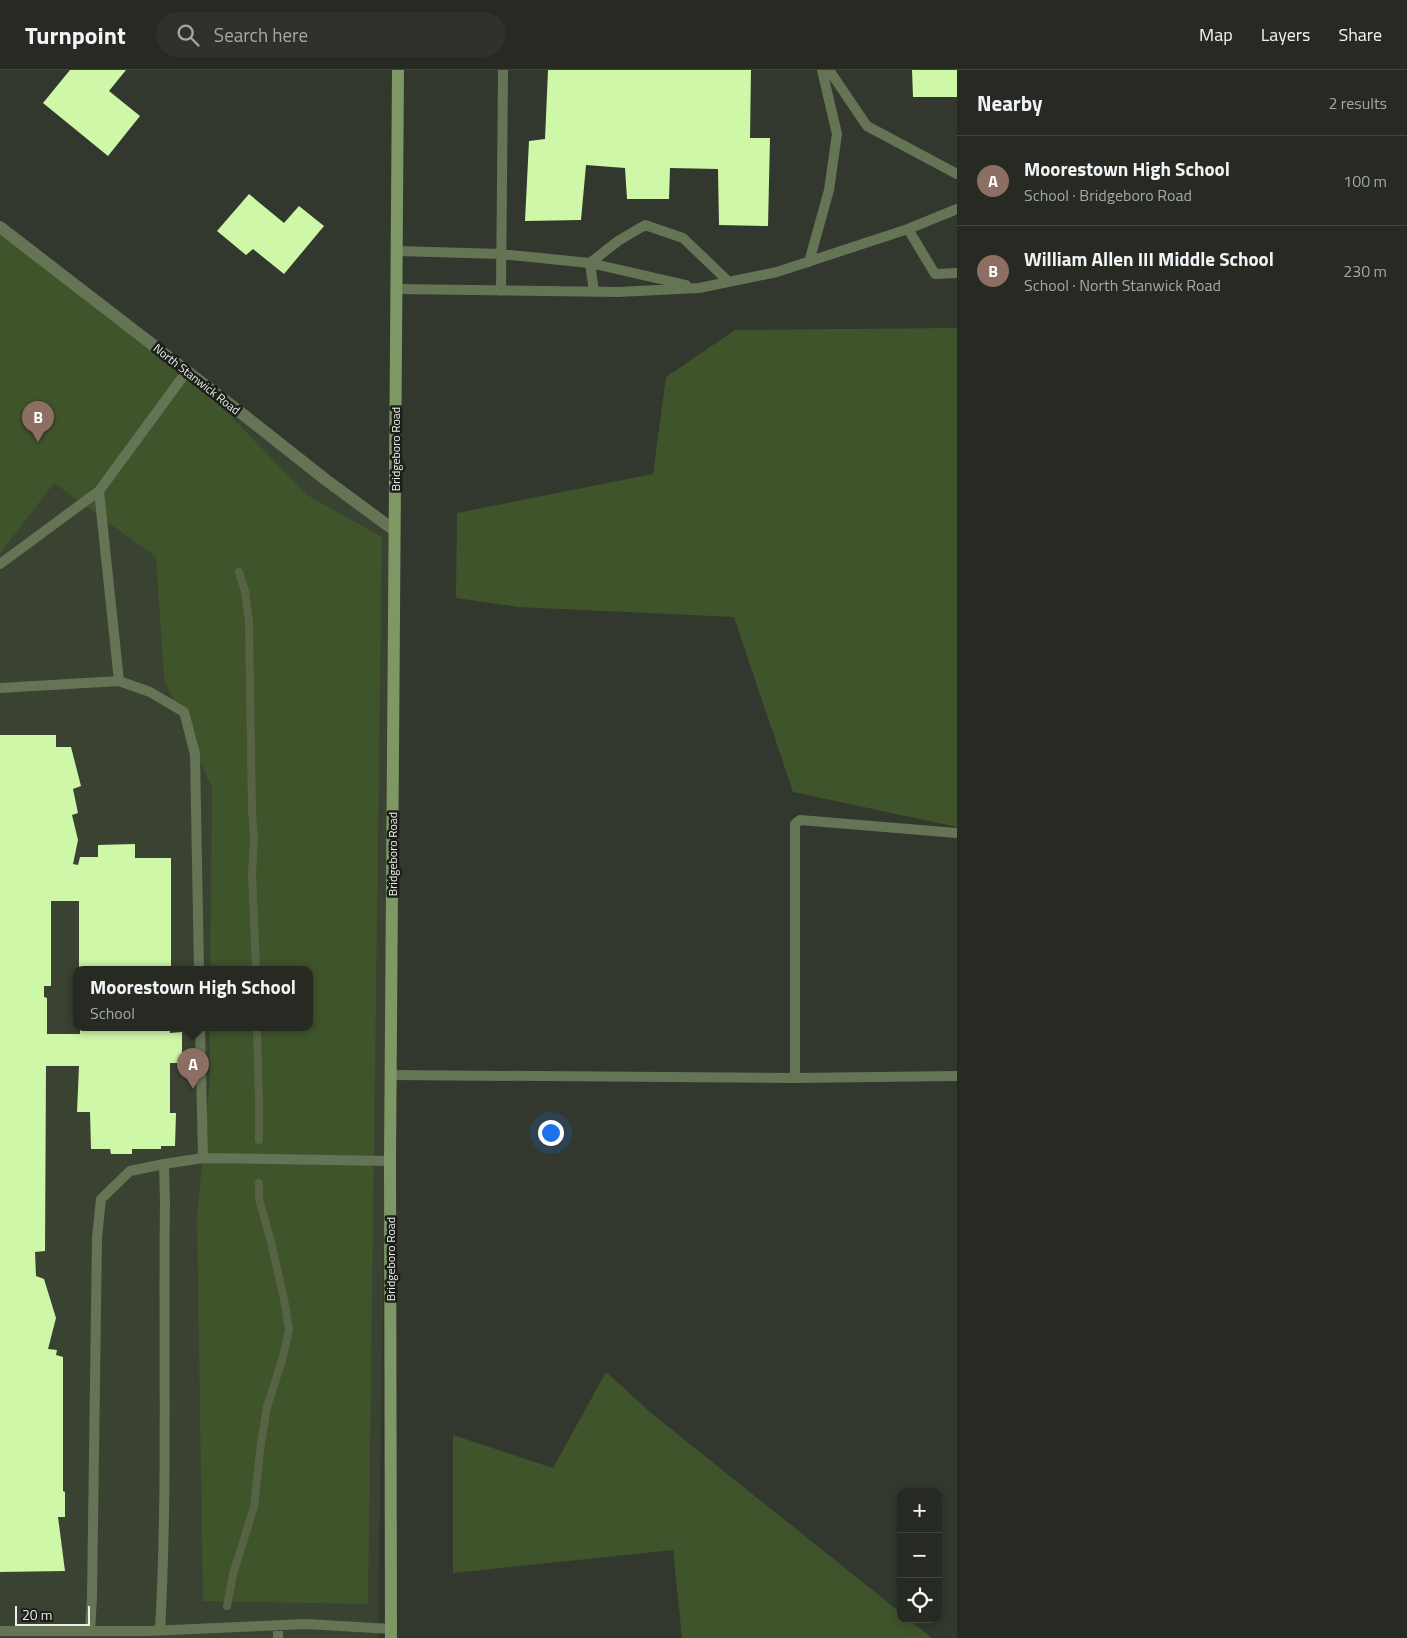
<!DOCTYPE html>
<meta charset="utf-8">
<style>
body{margin:0;font-family:"Titillium Web",sans-serif;background:#2e322a;color:#f1f3f6}
.controls{position:absolute;right:15px;bottom:15px;display:grid;overflow:hidden;border-radius:10px;box-shadow:0 2px 8px #0003}
.controls button{width:45px;height:45px;display:grid;place-items:center;padding:0;border:0;border-bottom:1px solid #424640;background:#262a22;color:#f1f3f6;font:25px sans-serif}
.scale{position:absolute;left:15px;bottom:12px;width:75px;box-sizing:border-box;padding-left:5px;border:2px solid #eaeee7;border-top:0;font-size:14px;line-height:18px;white-space:nowrap;color:#eaeee7;-webkit-text-stroke:4px #1c1e19;paint-order:stroke}
.you{position:absolute;left:550px;top:1062px;width:18px;height:18px;margin:-12px;border:4px solid #fff;border-radius:50%;background:#1a73e8;box-shadow:0 0 0 8px #1a73e833}
.badge{display:grid;place-items:center;width:32px;height:32px;border-radius:50%;background:#8c9099;color:#fff;font-size:16px;font-weight:700}
.pin{position:absolute;translate:-50% -41px;filter:drop-shadow(0 1px 2px #0008)}
.pin::after{content:'';position:absolute;top:26px;width:18px;height:15px;background:inherit;clip-path:polygon(0 0,100% 0,50% 100%)}
.popup{position:absolute;left:73px;top:896px;width:240px;height:65px;box-sizing:border-box;display:grid;place-content:center;border-radius:10px;background:#262a22;filter:drop-shadow(0 1px 4px #0005);font-size:16px;white-space:nowrap;color:#a4a7a5}
.popup b{font-size:19px;color:#f1f3f6}
.popup::after{content:'';position:absolute;left:50%;top:100%;margin-left:-10px;border:10px solid transparent;border-top-color:#262a22}
.list{margin:0;padding:0;list-style:none}
h2{display:flex;justify-content:space-between;align-items:center;height:65px;margin:0;padding:0 20px;font-size:21px}
h2 small{font-size:16px;font-weight:400;color:#a4a7a5}
.list li{display:grid;grid-template-columns:32px 1fr auto;gap:15px;align-items:center;box-sizing:border-box;height:90px;padding:0 20px;border-top:1px solid #424640}
.list b{display:block;font-size:19px;white-space:nowrap}
.list p{margin:0;font-size:16px;white-space:nowrap;color:#a4a7a5}
.list em{font-size:16px;font-style:normal;color:#a4a7a5}
.icon{flex:none;width:28px;height:28px;fill:none;stroke:currentColor;stroke-width:2;stroke-linecap:round;stroke-linejoin:round}
.map{position:relative;flex:none;width:957px;height:1568px;overflow:hidden}
header{display:flex;align-items:center;gap:30px;box-sizing:border-box;height:70px;padding:0 25px;background:#262a22;border-bottom:1px solid #424640}
header strong{font-size:24px}
nav{display:flex;gap:28px;margin-inline-start:auto;font-size:18px}
.search{width:350px;height:45px;background:#2e322a;display:flex;align-items:center;gap:12px;box-sizing:border-box;padding:0 18px;border-radius:28px;color:#a4a7a5;font-size:19px}
main{display:flex}
aside{flex:1;background:#262a22}
.map>svg:first-child{display:block}
</style>
<header>
<strong>Turnpoint</strong>
<div class="search"><svg class="icon" aria-label="search" viewBox="0 0 24 24"><circle cx="10" cy="10" r="6"/><path d="M15 15l6 6"/></svg>Search here</div>
<nav><a>Map</a><a>Layers</a><a>Share</a></nav>
</header>
<main>
<div class="map">
<svg width="957" height="1568" viewBox="0 0 957 1568">
<rect width="100%" height="100%" fill="#32382d"/>
<path fill="#3a4232" fill-rule="evenodd" d="M 0,158 L 394,460 L 378,1568 L 0,1568 ZM 77,900 L 309,900 L 309,958 L 77,958 Z"/>
<path fill="#3f542b" d="M 0,154 L 157,270 L 307,425 L 382,467 L 368,1534 L 203,1531 L 197,1146 L 210,1010 L 210,958 L 309,958 L 309,900 L 210,900 L 212,718 L 164,608 L 156,487 L 54,413 L 0,484 Z
M 957,258 L 957,757 L 793,722 L 734,547 L 518,537 L 456,528 L 457,443 L 653,404 L 666,307 L 735,260 Z
M 606,1302 L 651,1343 L 901,1543 L 901,1549 L 908,1549 L 932,1568 L 682,1568 L 673,1480 L 453,1503 L 453,1365 L 553,1398 Z"/>
<g fill="none" stroke-linecap="round" stroke-linejoin="round">
<path stroke="#566345" stroke-width="8" d="M 239,502 L 245,521 L 249,552 L 252,741 L 254,768 L 252,804 L 256,900
M 257,958 L 259,1030 L 259,1070
M 227,1536 L 233,1504 L 254,1437 L 261,1374 L 267,1337 L 283,1287 L 289,1260 L 284,1229 L 271,1172 L 259,1129 L 259,1113"/>
</g>
<path fill="#cef7a7" d="M 70,0 L 126,0 L 109,21 L 140,46 L 108,86 L 43,33 Z
M 548,0 L 751,0 L 750,68 L 770,68 L 768,156 L 719,155 L 718,99 L 670,98 L 669,129 L 627,129 L 625,98 L 586,95 L 581,150 L 525,151 L 529,71 L 545,69 Z
M 912,0 L 957,0 L 957,27 L 913,27 Z
M 249,124 L 284,153 L 299,136 L 324,156 L 284,204 L 253,179 L 246,185 L 217,161 Z
M 0,665 L 56,665 L 56,677 L 71,677 L 81,716 L 73,719 L 78,743 L 72,745 L 78,770 L 73,794 L 78,795 L 80,787 L 98,787 L 98,775 L 135,774 L 135,788 L 171,788 L 171,900 L 79,900 L 79,831 L 51,831 L 51,916 L 44,916 L 44,927 L 47,928 L 47,964 L 80,964 L 80,958 L 170,958 L 170,963 L 182,962 L 182,993 L 170,993 L 170,1043 L 176,1043 L 175,1076 L 161,1076 L 161,1079 L 132,1079 L 132,1084 L 111,1084 L 110,1079 L 91,1079 L 90,1042 L 77,1042 L 79,996 L 46,996 L 45,1181 L 35,1182 L 36,1206 L 44,1209 L 56,1248 L 48,1279 L 57,1280 L 56,1285 L 63,1287 L 63,1421 L 65,1422 L 65,1447 L 58,1447 L 65,1501 L 0,1502 Z"/>
<g fill="none" stroke-linecap="round" stroke-linejoin="round">
<path stroke="#647455" stroke-width="10" d="M 829,0 L 867,56 L 957,104
M 908,159 L 935,204 L 957,203
M 397,181 L 501,184 L 590,193 L 686,215
M 809,192 L 829,120 L 837,64 L 822,0
M 396,219 L 618,222 L 699,218 L 777,202 L 908,159 L 957,139
M 501,221 L 503,0
M 594,222 L 590,193 L 618,171 L 645,155 L 683,168 L 729,212
M 99,421 L 119,611
M 0,494 L 99,421 L 187,301
M 0,618 L 119,611 L 150,622 L 184,642 L 195,684 L 199,900
M 200,958 L 203,1088
M 390,1005 L 795,1008 L 957,1006
M 795,1008 L 795,754 L 800,750 L 957,763
M 160,1560 C 168,1418 163,1274 165,1132 L 164,1094
M 0,1561 L 149,1561 L 306,1554 L 391,1559
M 90,1561 L 92,1528 L 97,1167 L 101,1129 L 130,1101 L 164,1094 L 203,1088 L 390,1091
M 278,1568 L 278,1556"/>
<path stroke="#647455" stroke-width="12" d="M 0,157 L 245,346 L 326,410 L 394,460"/>
<path stroke="#7d9765" stroke-width="12" d="M 391,1568 L 390,1091 L 398,0"/>
</g>
<g text-anchor="middle" dominant-baseline="central" stroke-width="5" stroke-linejoin="round" paint-order="stroke">
<g font-size="12" fill="#eaeee7" stroke="#1c1e19">
<text transform="translate(197 309) rotate(38)">North Stanwick Road</text>
<text transform="translate(395 379) rotate(-90)">Bridgeboro Road</text>
<text transform="translate(392 784) rotate(-90)">Bridgeboro Road</text>
<text transform="translate(390 1189) rotate(-90)">Bridgeboro Road</text>
</g>
</g>
</svg>
<div class="controls">
<button>+</button>
<button>−</button>
<button><svg class="icon" aria-label="locate" viewBox="0 0 24 24"><circle cx="12" cy="12" r="6"/><path d="M12 2v4M12 18v4M2 12h4M18 12h4"/></svg></button>
</div>
<div class="scale">20 m</div>
<div class="you"></div>
<div class="pin badge" style="left:193px;top:1019px;background:#8d6e63">A</div>
<div class="popup"><b>Moorestown High School</b>School</div>
<div class="pin badge" style="left:38px;top:372px;background:#8d6e63">B</div>
</div>
<aside>
<h2>Nearby<small>2 results</small></h2>
<ul class="list">
<li><span class="badge" style="background:#8d6e63">A</span><div><b>Moorestown High School</b><p>School · Bridgeboro Road</p></div><em>100 m</em></li>
<li><span class="badge" style="background:#8d6e63">B</span><div><b>William Allen III Middle School</b><p>School · North Stanwick Road</p></div><em>230 m</em></li>
</ul>
</aside>
</main>
